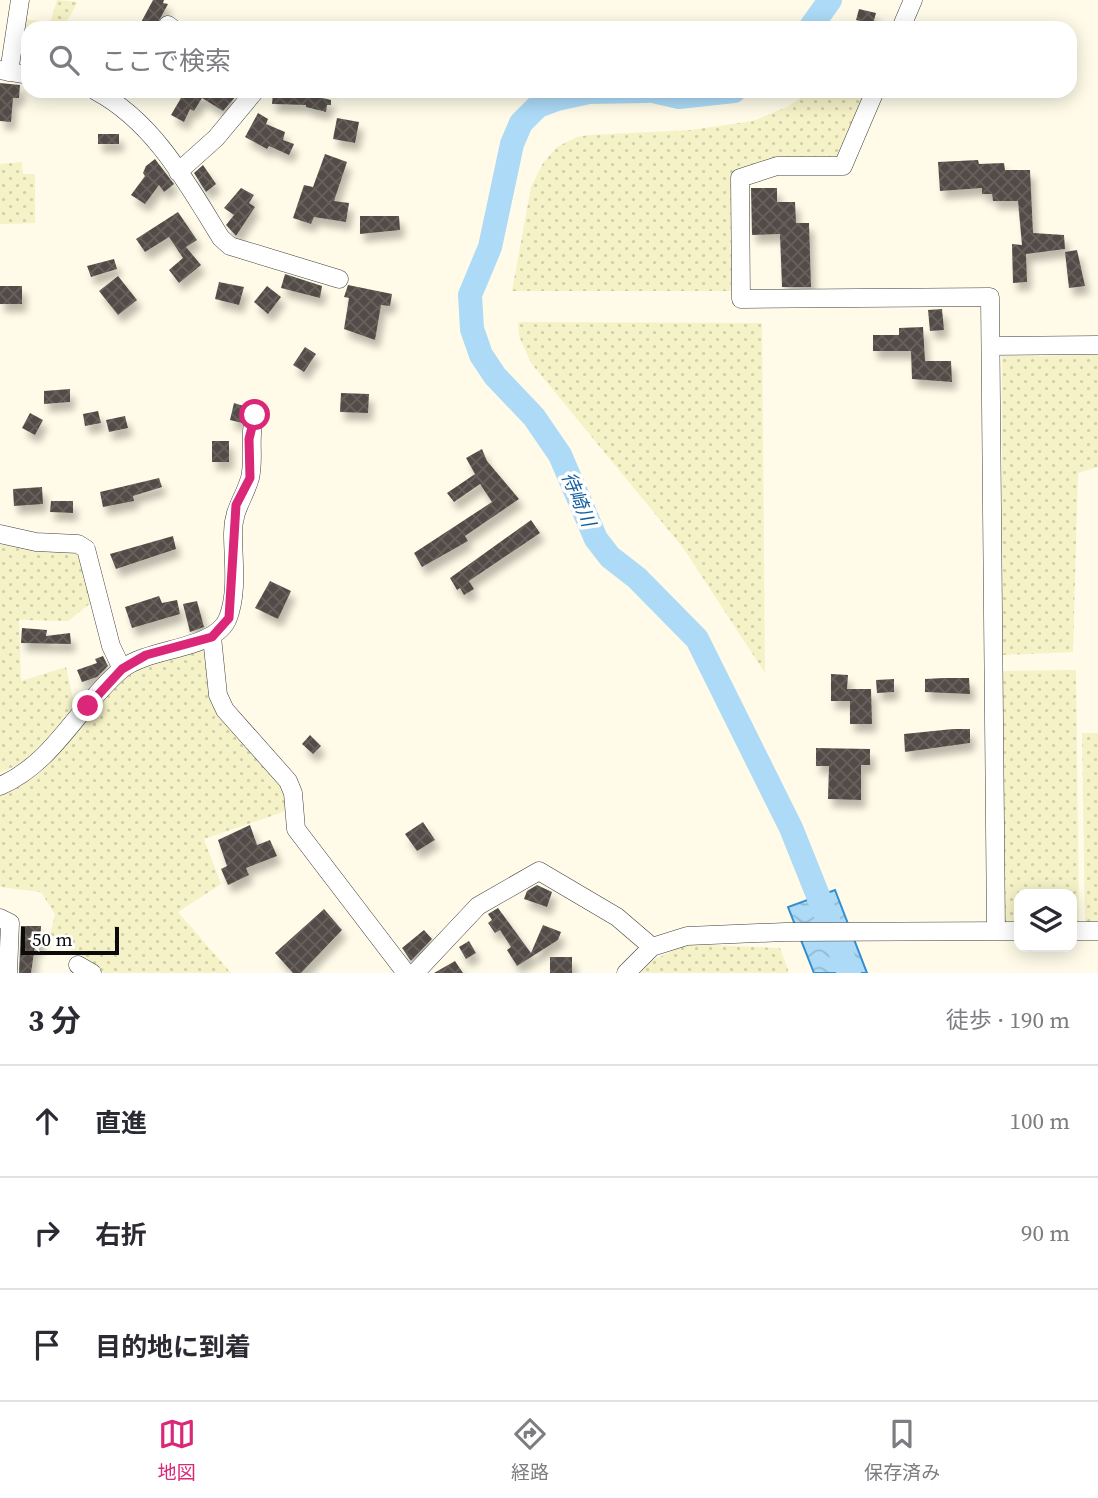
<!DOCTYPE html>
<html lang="ja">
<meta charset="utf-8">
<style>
body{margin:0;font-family:"Source Serif 4","Noto Sans JP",serif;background:#f7f7f7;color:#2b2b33}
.controls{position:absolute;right:21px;bottom:21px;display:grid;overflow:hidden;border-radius:14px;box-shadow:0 4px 18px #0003}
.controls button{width:63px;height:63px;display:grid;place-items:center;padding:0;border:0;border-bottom:2px solid #e1e1e2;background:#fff;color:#2b2b33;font:35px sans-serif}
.scale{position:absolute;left:21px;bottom:18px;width:98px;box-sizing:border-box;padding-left:7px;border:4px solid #0b0b0b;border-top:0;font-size:19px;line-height:24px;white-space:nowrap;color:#0b0b0b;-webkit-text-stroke:5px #fff;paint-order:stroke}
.stop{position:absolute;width:21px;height:21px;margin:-16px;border:5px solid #db2777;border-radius:50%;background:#fff}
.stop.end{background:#db2777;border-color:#fff;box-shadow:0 2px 7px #0008}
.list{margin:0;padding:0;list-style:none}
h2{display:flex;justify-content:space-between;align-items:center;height:91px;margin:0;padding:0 28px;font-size:30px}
h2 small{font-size:23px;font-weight:400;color:#7c7c81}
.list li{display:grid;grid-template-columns:46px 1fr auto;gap:21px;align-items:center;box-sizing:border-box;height:112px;padding:0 28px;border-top:2px solid #e1e1e2}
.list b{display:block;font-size:26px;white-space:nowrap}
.list em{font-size:23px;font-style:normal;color:#7c7c81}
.icon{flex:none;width:38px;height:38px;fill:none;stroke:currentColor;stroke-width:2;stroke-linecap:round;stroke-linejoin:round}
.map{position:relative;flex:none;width:1098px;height:973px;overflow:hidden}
.search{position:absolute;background:#fff;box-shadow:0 4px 18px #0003;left:21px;right:21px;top:21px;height:77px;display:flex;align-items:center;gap:18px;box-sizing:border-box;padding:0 24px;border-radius:21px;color:#7c7c81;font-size:26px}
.sheet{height:427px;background:#fff}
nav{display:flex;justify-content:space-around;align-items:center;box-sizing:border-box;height:98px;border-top:2px solid #e1e1e2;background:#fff;font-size:19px;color:#7c7c81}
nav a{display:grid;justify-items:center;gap:4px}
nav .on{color:#db2777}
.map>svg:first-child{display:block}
</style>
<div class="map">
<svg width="1098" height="973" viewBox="0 0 1098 973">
<defs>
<pattern id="farmland-dots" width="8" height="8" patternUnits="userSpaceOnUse" patternTransform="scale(1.75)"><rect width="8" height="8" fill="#f5f2c8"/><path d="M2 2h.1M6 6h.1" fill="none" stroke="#d1ceaa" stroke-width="1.8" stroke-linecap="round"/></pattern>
<pattern id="water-waves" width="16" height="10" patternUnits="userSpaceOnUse" patternTransform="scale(1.75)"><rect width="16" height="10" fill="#acdaf7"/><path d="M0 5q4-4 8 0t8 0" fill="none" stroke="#93bad2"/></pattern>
<pattern id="building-cross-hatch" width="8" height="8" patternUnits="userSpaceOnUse" patternTransform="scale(1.75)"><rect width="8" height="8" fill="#534c47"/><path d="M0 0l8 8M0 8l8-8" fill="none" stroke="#67615d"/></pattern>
<filter id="shadow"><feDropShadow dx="4.5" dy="8" stdDeviation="3.5" flood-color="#0004"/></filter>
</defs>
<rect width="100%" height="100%" fill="#fffbe8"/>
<path fill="url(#farmland-dots)" d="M 57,0 L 78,2 L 63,28 L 28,28 L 28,71 L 20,70 L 26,19 L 50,23 Z
M 810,91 L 866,91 L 839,157 L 803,161 L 777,159 L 733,171 L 731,291 L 512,291 L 531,187 L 543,163 L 557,147 L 577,137 L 590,135 L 691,130 L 753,121 L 789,106 Z
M 22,162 L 23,174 L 35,174 L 35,223 L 0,224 L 0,164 Z
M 518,322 L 762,323 L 765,673 L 684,549 L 531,363 L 519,336 Z
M 1098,355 L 1098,467 L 1078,473 L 1073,652 L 1002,655 L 1002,356 Z
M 0,544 L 79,553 L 92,602 L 68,621 L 19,620 L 21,681 L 66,667 L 75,709 L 25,761 L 0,773 Z
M 207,647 L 208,675 L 286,789 L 289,810 L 204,839 L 221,884 L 178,912 L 231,973 L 104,973 L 50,936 L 55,914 L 41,892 L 0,887 L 0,792 L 39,774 L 88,714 L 139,664 Z
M 1076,670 L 1079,922 L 1072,922 L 1072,894 L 1019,894 L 1019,923 L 1003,923 L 1001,671 Z
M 1082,733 L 1098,733 L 1098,924 L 1085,924 Z
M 686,944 L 780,948 L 789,973 L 640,973 L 651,961 Z"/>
<path fill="url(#water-waves)" stroke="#318ed0" stroke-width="2" d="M 835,890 L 867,973 L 814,973 L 788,907 Z"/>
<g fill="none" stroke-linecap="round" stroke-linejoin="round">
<path stroke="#acdaf7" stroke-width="24" d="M 810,28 L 830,0
M 647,91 L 589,92 L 557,99 L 538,106 L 521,123 L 512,144 L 490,247 L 470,295 L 472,329 L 481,355 L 495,376 L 534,417 L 560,455 L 596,539 L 610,557 L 637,578 L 697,639 L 791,828 L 849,973
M 653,91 L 679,97 L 734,91"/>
</g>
<path fill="url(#building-cross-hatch)" filter="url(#shadow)" d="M 153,0 L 164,0 L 163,3 L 168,4 L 155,28 L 138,28 Z
M 859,9 L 876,13 L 873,24 L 856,20 Z
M 0,83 L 20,85 L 19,98 L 13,98 L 11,122 L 0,121 Z
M 185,91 L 229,91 L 237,95 L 223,111 L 202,98 L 194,111 L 190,109 L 184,122 L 171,115 Z
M 273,93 L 301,93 L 331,100 L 331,105 L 327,105 L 326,112 L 306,107 L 306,105 L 272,104 Z
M 258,113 L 268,119 L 266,124 L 285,132 L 283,140 L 294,144 L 289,155 L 269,146 L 267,149 L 245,137 Z
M 337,118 L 359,122 L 355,143 L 333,139 Z
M 98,134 L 119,134 L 119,144 L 98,144 Z
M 325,154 L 347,162 L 334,201 L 349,203 L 346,222 L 314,217 L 311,224 L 293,218 L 304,185 L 313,187 Z
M 155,159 L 174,184 L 164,192 L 159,185 L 145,204 L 131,195 L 145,176 L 143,173 L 146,166 Z
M 978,160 L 979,164 L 1004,163 L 1005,170 L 1030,170 L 1033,233 L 1064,235 L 1065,249 L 1026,254 L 1027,282 L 1013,283 L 1012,244 L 1022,245 L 1018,201 L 993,201 L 992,194 L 982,194 L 982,188 L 940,191 L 938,162 Z
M 203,165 L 216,184 L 206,192 L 194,173 Z
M 241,188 L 254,195 L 249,203 L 255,207 L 236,236 L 226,225 L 234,215 L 224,208 Z
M 751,188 L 777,188 L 777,202 L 795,202 L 796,223 L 809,223 L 811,287 L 782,287 L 780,234 L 752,235 Z
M 178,212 L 197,240 L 186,247 L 201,265 L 179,283 L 169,270 L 183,258 L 169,237 L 145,252 L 136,239 Z
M 360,216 L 399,216 L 400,230 L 360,234 Z
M 1077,250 L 1085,286 L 1069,288 L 1065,252 Z
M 114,259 L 117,269 L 91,277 L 87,266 Z
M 285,274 L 322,286 L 320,298 L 281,288 Z
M 118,276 L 137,300 L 118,315 L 99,291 Z
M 219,282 L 244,287 L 239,305 L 215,299 Z
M 348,285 L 392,294 L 390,306 L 381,305 L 375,340 L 344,329 L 349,298 L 344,297 Z
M 0,286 L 22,286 L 22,304 L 0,304 Z
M 267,286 L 281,297 L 268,314 L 254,302 Z
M 942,309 L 944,330 L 930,331 L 928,310 Z
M 923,327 L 925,361 L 951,361 L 952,382 L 912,379 L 911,351 L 873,351 L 873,335 L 899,335 L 899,328 Z
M 305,347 L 316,354 L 304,372 L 293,365 Z
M 70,389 L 70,402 L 44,404 L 44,391 Z
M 341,393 L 369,394 L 368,413 L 340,412 Z
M 234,403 L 247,407 L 242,423 L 230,420 Z
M 98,411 L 101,423 L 85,426 L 83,414 Z
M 30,413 L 43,420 L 35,435 L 22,428 Z
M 125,416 L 128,428 L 109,432 L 106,420 Z
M 212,441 L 229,441 L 229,462 L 212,462 Z
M 482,449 L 487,461 L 519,499 L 465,536 L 468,541 L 422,567 L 414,553 L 492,502 L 480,484 L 454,502 L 447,493 L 475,474 L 466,458 Z
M 159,478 L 162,487 L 133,496 L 134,501 L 103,507 L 100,492 Z
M 42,487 L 43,504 L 14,506 L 13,489 Z
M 51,501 L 73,501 L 73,513 L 50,512 Z
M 531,520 L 540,533 L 469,581 L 474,589 L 464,595 L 460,588 L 457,590 L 450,578 Z
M 173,536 L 176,549 L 116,569 L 110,554 Z
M 270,581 L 291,591 L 278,619 L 255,608 Z
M 159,596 L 162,603 L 177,600 L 180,614 L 132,628 L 125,607 Z
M 197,601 L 204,627 L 190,632 L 183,604 Z
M 22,628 L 47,630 L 46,636 L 70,633 L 71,644 L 21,643 Z
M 103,656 L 108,666 L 97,677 L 82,682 L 77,670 L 97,663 L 95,659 Z
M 831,674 L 848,675 L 847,689 L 871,689 L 872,724 L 850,724 L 850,701 L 831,701 Z
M 944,678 L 969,678 L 970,694 L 925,692 L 925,679 Z
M 894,679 L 894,692 L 877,693 L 876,680 Z
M 953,729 L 970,729 L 970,743 L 905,752 L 904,734 Z
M 310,735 L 321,746 L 313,754 L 302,744 Z
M 816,748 L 870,749 L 870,765 L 861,765 L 861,800 L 828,799 L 829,766 L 816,766 Z
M 423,822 L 435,840 L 417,851 L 405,834 Z
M 250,825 L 257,845 L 270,840 L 277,856 L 246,868 L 249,875 L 228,885 L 221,869 L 227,866 L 218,840 Z
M 537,885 L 552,892 L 547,907 L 524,899 L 527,891 Z
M 498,908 L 531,953 L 543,925 L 561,932 L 558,940 L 517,966 L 507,950 L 511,947 L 500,930 L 495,933 L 488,923 L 492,920 L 488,914 Z
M 324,909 L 342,930 L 301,973 L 293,973 L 275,953 Z
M 21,926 L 41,926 L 40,946 L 35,946 L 31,973 L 19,973 Z
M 424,930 L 432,939 L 411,961 L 402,948 Z
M 469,941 L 476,953 L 466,959 L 459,947 Z
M 550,957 L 572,957 L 572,973 L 550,973 Z
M 455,961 L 463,973 L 434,973 Z"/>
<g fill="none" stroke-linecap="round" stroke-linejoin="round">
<g stroke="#3e3e3e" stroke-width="19">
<path id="minor" d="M 168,25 L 172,28
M 901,28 L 913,0
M 0,70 L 28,75
M 9,72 L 20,0
M 96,91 C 154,122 187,183 221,238 L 230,246 L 339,279
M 875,91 L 843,166 L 777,166 L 740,178 L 741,299 L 990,297 L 996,931
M 178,172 L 216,138 L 255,91
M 992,346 L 1098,345
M 0,534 L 36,542 L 78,544 L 86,549 L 111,646 L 122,669
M 212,637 L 218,695 L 225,710 L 288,781 L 293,793 L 296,829 L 406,973
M 0,786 C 54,763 78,706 122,669 C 149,647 216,650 228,618 C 238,592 233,560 233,533 C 233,509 244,499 250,478 C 255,457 248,437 255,415
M 0,918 L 10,923 L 8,973
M 1072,931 L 1098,931
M 78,965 L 92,973
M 415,973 L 478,906 L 539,871 L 617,917 L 652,947
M 626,973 L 652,947 L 687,936 L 785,932 L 1019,931"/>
</g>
<use href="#minor" stroke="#fff" stroke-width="18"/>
</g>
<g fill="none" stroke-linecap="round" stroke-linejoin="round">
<path stroke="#db2777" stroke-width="9" d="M 88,706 L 122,669 L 146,655 L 212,637 L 229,618 L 236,505 L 250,478 L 249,439 L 255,415"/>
</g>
<g text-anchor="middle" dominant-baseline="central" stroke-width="7" stroke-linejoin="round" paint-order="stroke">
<g font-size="19" font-style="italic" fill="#125e9e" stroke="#fff">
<text transform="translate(579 499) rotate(67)">待崎川</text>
</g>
</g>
</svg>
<div class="controls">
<button><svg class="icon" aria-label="layers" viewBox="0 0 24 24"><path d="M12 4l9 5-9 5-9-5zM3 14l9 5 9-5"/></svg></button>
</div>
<div class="scale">50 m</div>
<div class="stop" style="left:255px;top:415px"></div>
<div class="stop end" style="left:88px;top:706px"></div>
<div class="search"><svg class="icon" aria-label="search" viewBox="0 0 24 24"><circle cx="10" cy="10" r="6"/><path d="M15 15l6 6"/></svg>ここで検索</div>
</div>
<section class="sheet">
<h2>3 分<small>徒歩 · 190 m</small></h2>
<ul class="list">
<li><svg class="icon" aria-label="ahead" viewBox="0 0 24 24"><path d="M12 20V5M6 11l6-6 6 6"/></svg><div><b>直進</b></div><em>100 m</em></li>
<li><svg class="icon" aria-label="right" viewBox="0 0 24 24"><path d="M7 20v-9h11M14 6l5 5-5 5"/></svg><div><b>右折</b></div><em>90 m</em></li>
<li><svg class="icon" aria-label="arrive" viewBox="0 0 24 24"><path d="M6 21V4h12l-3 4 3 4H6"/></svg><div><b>目的地に到着</b></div></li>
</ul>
</section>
<nav>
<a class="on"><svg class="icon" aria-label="map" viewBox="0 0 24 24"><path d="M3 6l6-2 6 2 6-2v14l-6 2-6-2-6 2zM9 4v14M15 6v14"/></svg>地図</a>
<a><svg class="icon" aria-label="directions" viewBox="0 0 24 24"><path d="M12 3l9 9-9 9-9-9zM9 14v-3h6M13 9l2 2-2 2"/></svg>経路</a>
<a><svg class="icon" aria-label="saved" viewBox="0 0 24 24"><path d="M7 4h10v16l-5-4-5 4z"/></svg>保存済み</a>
</nav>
